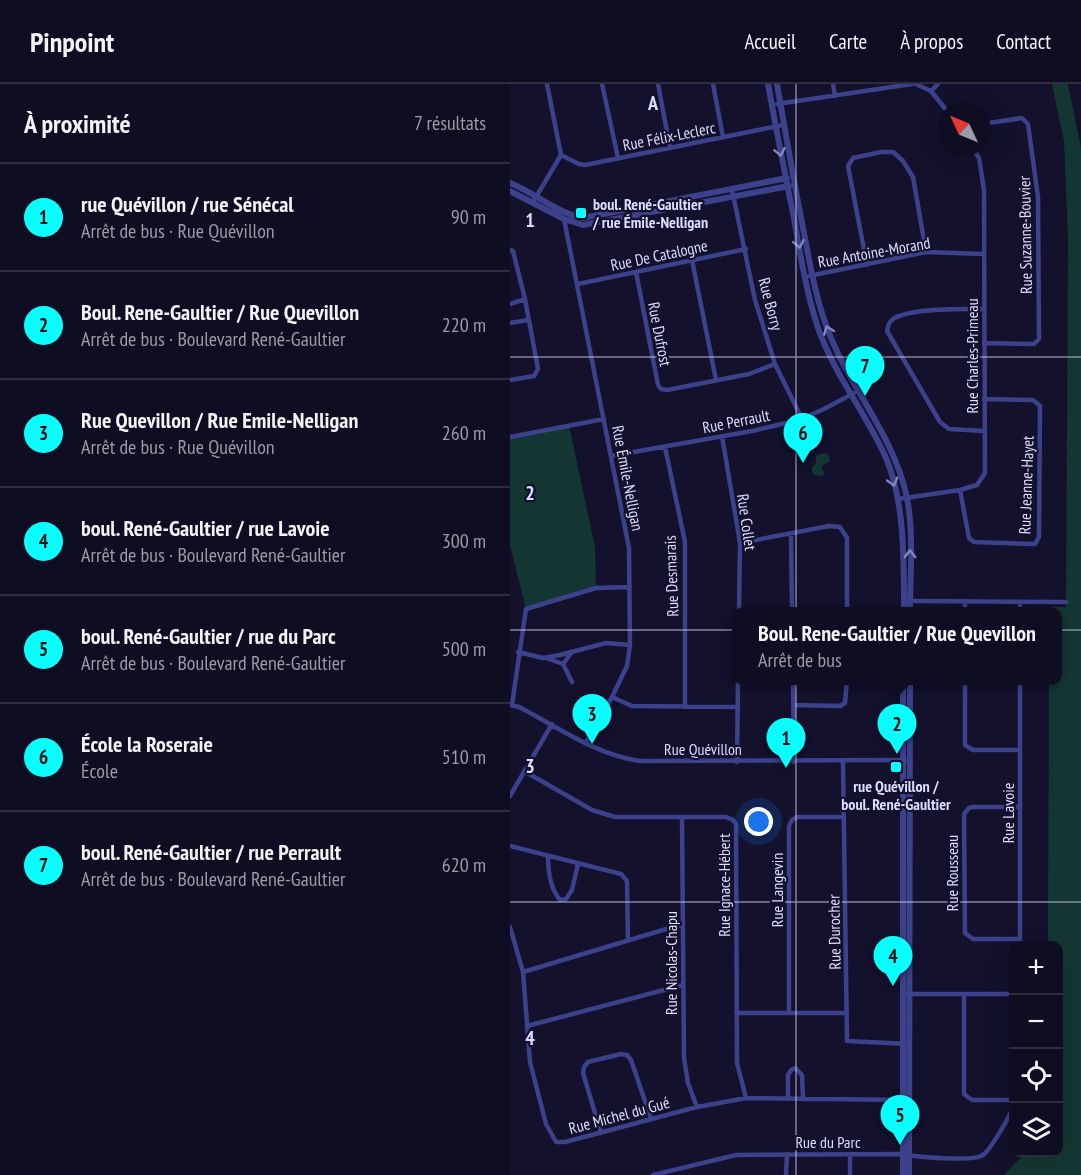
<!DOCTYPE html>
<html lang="fr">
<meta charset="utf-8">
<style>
body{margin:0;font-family:"PT Sans Narrow",sans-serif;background:#1c1b2e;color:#f1f3f6}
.controls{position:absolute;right:18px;bottom:18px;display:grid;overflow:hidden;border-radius:12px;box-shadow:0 6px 24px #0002}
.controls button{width:54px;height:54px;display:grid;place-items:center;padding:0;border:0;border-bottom:2px solid #2e2d3f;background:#0e0d21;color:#f1f3f6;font:30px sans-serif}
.compass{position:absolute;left:427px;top:18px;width:54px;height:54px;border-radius:50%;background:#0e0d21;box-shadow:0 6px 24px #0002;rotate:314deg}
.you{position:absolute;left:249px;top:738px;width:21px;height:21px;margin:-15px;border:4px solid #fff;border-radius:50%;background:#1a73e8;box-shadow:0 0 0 9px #1a73e833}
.badge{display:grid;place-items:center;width:39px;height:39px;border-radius:50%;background:#09ffff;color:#111;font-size:20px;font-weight:700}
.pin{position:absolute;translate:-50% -50px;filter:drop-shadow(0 2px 3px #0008)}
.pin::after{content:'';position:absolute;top:32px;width:21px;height:18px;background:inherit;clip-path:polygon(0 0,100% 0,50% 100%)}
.popup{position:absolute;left:222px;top:523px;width:330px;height:78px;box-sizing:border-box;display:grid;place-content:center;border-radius:12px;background:#0e0d21;filter:drop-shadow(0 2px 4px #0005);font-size:20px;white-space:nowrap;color:#9b9ca5}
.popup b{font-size:22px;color:#f1f3f6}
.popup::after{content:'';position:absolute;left:50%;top:100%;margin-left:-12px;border:12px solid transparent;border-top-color:#0e0d21}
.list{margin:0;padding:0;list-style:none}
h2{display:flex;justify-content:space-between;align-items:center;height:78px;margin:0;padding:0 24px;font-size:26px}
h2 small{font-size:20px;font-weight:400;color:#9b9ca5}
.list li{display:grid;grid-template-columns:39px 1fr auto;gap:18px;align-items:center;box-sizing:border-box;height:108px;padding:0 24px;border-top:2px solid #2e2d3f}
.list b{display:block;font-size:22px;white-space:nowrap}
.list p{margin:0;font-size:20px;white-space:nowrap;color:#9b9ca5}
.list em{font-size:20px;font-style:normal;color:#9b9ca5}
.icon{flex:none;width:33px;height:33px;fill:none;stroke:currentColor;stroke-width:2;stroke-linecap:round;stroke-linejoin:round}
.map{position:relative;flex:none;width:571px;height:1091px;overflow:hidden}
header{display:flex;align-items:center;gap:36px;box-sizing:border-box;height:84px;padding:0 30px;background:#0e0d21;border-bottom:2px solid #2e2d3f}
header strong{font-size:28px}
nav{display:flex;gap:33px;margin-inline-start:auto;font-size:21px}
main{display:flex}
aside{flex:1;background:#0e0d21}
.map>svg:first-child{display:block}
</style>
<header>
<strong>Pinpoint</strong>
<nav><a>Accueil</a><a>Carte</a><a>À propos</a><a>Contact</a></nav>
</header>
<main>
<aside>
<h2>À proximité<small>7 résultats</small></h2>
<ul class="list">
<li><span class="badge">1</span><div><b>rue Quévillon / rue Sénécal</b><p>Arrêt de bus · Rue Quévillon</p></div><em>90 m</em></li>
<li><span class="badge">2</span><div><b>Boul. Rene-Gaultier / Rue Quevillon</b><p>Arrêt de bus · Boulevard René-Gaultier</p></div><em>220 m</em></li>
<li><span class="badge">3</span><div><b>Rue Quevillon / Rue Emile-Nelligan</b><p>Arrêt de bus · Rue Quévillon</p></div><em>260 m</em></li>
<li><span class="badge">4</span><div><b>boul. René-Gaultier / rue Lavoie</b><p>Arrêt de bus · Boulevard René-Gaultier</p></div><em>300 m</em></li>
<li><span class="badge">5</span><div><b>boul. René-Gaultier / rue du Parc</b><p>Arrêt de bus · Boulevard René-Gaultier</p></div><em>500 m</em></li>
<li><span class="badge">6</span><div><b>École la Roseraie</b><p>École</p></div><em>510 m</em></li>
<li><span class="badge">7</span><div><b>boul. René-Gaultier / rue Perrault</b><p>Arrêt de bus · Boulevard René-Gaultier</p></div><em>620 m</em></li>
</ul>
</aside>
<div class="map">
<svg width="571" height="1091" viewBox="0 0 571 1091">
<rect width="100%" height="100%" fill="#13112c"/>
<path fill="#143632" d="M 542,0 L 558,0 L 571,64 L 571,1091 L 494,1091 L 515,1069 L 548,1068 L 548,862 L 538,861 L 538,853 L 539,597 L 548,596 L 548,528 L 539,527 L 539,523 L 556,523 L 558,154 L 554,57 Z
M 59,341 L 85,463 L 86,504 L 16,525 L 0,461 L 0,353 Z
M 315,369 L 319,371 L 320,378 L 314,380 L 311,385 L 315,388 L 312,392 L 303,391 L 302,384 L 306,378 L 306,373 L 307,371 Z"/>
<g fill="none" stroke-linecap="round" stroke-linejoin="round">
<path stroke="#3c418b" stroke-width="4.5" d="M 92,0 L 108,74
M 148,0 L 160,64
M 203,0 L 213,53
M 323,0 L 325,12
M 406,0 L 421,7 L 437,27
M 421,7 L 428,0
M 267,20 L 402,0
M 472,40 L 512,34 L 518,40 L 528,113 L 529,255 L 524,260 L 474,259
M 51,71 L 69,80 L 75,81 L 273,41
M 222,106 L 245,216 L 265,280 L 292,335
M 23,118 L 51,71 L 37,0
M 54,135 L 119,464 L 120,561 L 117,582 L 102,613 L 76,658
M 0,166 L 3,167 L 15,215 L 28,285 L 24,292 L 0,296
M 182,176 L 206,296
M 357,181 L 338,82 L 343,74 L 371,68 L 383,68 L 393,77 L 403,93 L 416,168
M 126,188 L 148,301 L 151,305 L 157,306 L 239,290 L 265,280
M 299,192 L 416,168 L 474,170
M 68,200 L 236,165
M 0,220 L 15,215
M 474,225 C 456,225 391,223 380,238 C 378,240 378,244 377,247 L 430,338 L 439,345 L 474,347
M 0,239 L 18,236
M 212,352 L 230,459 L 229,528
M 0,353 L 94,335
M 155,363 L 175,458 L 175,623
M 101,372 L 242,347 L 289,336 L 314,325 L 344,309
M 450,406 L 459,454 L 464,458 L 525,460 L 529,453 L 530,322 L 523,316 L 474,315
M 388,415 L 450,406 L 467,401 L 475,389 L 474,106 L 469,74 L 462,63
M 281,450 L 282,528
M 230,459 L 319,442 L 330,443 L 337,454 L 337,528
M 399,517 L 556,518
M 455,517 L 455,528
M 510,518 L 510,528
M 8,568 L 33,574 L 50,571 L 96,559 L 120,561
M 36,574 L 53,580 L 62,568
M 53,580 L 62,598
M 283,596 L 284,678
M 455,596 L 455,661 L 463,666 L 510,666
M 102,613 L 122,622 L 228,623
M 0,621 L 9,623 C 48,643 86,671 130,677 L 395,676
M 2,621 L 16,525 L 86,504 L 120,503
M 283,621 L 330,622 L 335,619 L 337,596
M 227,678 L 228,596
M 333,678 L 337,957 L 399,960
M 14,687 L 82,726 L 105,733 L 216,733 L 223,736 L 226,740 L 227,979 L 236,1014
M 0,712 L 42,640
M 172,733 L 174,974 L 178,999 L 187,1023
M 0,762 L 111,790 L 117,797 L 118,857
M 38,773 C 38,788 40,804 50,816 L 56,815 L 62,806 L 68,780
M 0,843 L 13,888 L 20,978 L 36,1040 L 46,1058 L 55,1058 L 187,1023 L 236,1014 L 396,1016
M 510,855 L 463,855 L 455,849 L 454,730 L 459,724 L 463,723 L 510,723
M 510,862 L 510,596
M 13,888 L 173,840
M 393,910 L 503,910
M 454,910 L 454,1010 L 462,1016 L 503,1016
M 226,929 L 337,929
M 279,929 L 279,742 L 282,736 L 287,733 L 334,733
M 17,942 L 173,901
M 278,1015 L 278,991 L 281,986 L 285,984 L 292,991 L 293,1015
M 91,1049 L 73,989 L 74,983 L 78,978 L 111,970 L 117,971 L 121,976 L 141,1035
M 340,1070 L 340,1091
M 143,1091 L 226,1071 L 393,1070 C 405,1073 464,1078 473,1071 C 481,1065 500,1032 503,1023
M 276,1091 L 277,1070"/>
<path stroke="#3c418b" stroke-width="6" d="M 258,0 C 266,45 275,90 284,134 C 290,170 296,206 307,241 C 323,289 356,329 376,374 C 395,417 394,481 394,528
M 267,0 C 275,46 283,93 292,139 C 299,173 304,208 316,241 C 337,301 384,350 397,414 C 404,450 400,491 400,528
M 0,99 C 25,109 47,129 73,134 L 277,94
M 0,107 L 54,135 L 73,141 L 279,102
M 393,596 L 393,1091
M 399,1091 L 400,596"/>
</g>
<defs><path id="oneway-chevron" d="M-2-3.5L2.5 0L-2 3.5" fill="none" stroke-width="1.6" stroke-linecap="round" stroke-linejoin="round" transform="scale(1.5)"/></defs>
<g stroke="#8487bf">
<use href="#oneway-chevron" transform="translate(270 68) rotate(78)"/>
<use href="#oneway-chevron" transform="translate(289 160) rotate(79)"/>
<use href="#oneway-chevron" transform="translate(318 246) rotate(-111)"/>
<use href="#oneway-chevron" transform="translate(383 398) rotate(74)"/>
<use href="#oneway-chevron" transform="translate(400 470) rotate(-90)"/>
</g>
<path fill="none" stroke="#ddf" stroke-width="1.5" stroke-opacity="0.55" d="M 286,0 L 286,1091M 0,273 L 571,273M 0,546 L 571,546M 0,818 L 571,818"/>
<g fill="#09ffff" stroke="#13112c" stroke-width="2">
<rect x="65" y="123" width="12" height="12" rx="3"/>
<rect x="380" y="677" width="12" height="12" rx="3"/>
</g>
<g text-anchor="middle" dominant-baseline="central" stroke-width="4.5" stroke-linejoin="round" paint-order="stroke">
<g font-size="16" fill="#ddf" stroke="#13112c">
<text transform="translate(159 52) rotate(-11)">Rue Félix-Leclerc</text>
<text transform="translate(515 151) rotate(-91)">Rue Suzanne-Bouvier</text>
<text transform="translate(364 168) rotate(-10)">Rue Antoine-Morand</text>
<text transform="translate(149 171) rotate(-12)">Rue De Catalogne</text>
<text transform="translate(261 220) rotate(75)">Rue Borry</text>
<text transform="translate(150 250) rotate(79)">Rue Dufrost</text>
<text transform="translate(462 272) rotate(-90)">Rue Charles-Primeau</text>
<text transform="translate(226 337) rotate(-11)">Rue Perrault</text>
<text transform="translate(118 394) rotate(79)">Rue Émile-Nelligan</text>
<text transform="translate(516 401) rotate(-88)">Rue Jeanne-Hayet</text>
<text transform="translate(237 438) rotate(82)">Rue Collet</text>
<text transform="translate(161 492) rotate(-92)">Rue Desmarais</text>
<text x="193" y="665">Rue Quévillon</text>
<text transform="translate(498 729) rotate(-90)">Rue Lavoie</text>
<text transform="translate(442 789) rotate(-90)">Rue Rousseau</text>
<text transform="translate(214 801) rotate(-90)">Rue Ignace-Hébert</text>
<text transform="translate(267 806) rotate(-90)">Rue Langevin</text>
<text transform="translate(324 848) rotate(-91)">Rue Durocher</text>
<text transform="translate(161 879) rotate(-90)">Rue Nicolas-Chapu</text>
<text transform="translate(109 1031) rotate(-15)">Rue Michel du Gué</text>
<text x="318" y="1058">Rue du Parc</text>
</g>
<g font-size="16" font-weight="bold" fill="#ddf" stroke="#13112c" text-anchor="start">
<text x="83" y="120">boul. René-Gaultier<tspan x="83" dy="18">/ rue Émile-Nelligan</tspan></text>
<text x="386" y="702" text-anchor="middle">rue Quévillon /<tspan x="386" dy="18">boul. René-Gaultier</tspan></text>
</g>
</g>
<g font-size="20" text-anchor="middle" font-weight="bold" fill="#ddf" stroke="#13112c" stroke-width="4.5" stroke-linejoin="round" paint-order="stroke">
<text x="143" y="26">A</text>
<text x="20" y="143">1</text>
<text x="20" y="416">2</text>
<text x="20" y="689">3</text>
<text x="20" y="961">4</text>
</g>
</svg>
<div class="controls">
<button>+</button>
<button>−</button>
<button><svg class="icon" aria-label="locate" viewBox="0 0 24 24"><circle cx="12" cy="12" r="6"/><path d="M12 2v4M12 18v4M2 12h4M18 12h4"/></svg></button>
<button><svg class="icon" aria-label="layers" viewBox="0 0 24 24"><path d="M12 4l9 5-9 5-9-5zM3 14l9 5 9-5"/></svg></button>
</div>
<svg class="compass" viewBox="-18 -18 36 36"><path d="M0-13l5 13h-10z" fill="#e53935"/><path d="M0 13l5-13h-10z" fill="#9b9ca5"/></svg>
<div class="you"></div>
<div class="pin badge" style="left:276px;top:684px">1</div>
<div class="pin badge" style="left:387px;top:670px">2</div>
<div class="popup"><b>Boul. Rene-Gaultier / Rue Quevillon</b>Arrêt de bus</div>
<div class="pin badge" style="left:82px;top:660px">3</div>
<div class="pin badge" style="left:383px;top:902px">4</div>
<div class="pin badge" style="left:390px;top:1061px">5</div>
<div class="pin badge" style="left:293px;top:379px">6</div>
<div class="pin badge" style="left:355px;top:312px">7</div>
</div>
</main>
